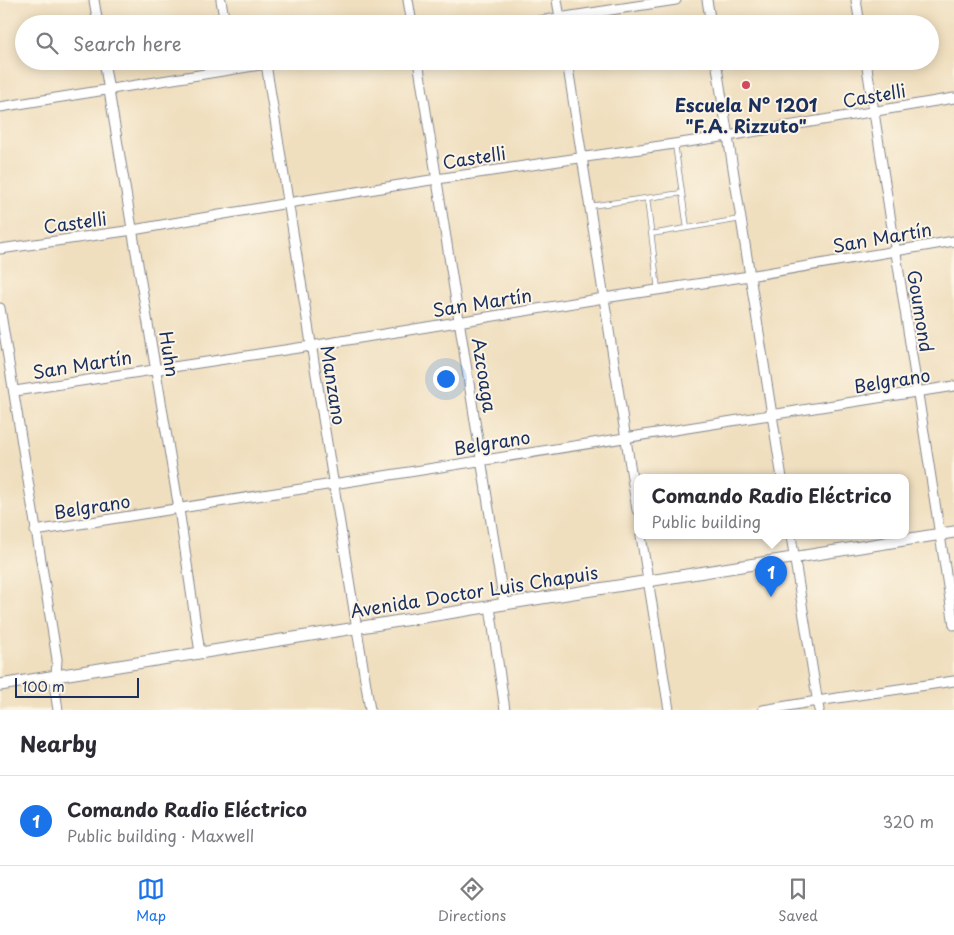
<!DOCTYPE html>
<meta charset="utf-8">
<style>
body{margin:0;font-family:"Playpen Sans",sans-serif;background:#f7f7f7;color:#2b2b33}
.scale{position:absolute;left:15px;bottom:12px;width:124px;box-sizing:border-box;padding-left:5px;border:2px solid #1b2f5e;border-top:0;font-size:14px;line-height:18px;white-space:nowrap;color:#1b2f5e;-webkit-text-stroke:4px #fcf5e5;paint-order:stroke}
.you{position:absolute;left:445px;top:378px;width:18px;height:18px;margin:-12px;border:4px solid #fff;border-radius:50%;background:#1a73e8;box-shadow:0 0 0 8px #1a73e833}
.badge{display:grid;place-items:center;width:32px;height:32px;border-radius:50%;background:#1a73e8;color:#fff;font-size:16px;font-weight:700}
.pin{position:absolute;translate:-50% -41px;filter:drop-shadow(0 1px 2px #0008)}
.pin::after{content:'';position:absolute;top:26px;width:18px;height:15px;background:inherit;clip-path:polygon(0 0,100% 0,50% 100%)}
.popup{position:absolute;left:634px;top:474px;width:275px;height:65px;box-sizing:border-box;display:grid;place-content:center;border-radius:10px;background:#fff;filter:drop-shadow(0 1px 4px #0005);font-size:16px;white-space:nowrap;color:#7c7c81}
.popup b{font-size:19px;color:#2b2b33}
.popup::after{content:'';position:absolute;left:50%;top:100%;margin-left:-10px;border:10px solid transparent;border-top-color:#fff}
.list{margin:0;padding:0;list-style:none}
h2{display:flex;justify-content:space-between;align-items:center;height:65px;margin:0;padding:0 20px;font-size:21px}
h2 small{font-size:16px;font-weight:400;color:#7c7c81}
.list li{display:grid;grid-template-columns:32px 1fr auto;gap:15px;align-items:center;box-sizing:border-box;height:90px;padding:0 20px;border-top:1px solid #e1e1e2}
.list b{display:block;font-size:19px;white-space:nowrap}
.list p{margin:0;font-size:16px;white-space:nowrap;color:#7c7c81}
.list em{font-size:16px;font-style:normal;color:#7c7c81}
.icon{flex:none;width:28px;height:28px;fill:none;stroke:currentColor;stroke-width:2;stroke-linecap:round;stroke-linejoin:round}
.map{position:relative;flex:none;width:954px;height:710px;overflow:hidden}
.search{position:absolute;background:#fff;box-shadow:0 2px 12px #0003;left:15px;right:15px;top:15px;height:55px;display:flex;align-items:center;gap:12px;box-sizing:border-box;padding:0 18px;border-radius:28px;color:#7c7c81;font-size:19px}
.sheet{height:155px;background:#fff}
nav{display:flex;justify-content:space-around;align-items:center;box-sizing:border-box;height:70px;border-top:1px solid #e1e1e2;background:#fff;font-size:14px;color:#7c7c81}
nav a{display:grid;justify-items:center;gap:2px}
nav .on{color:#1a73e8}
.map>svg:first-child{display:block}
</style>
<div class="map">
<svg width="954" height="710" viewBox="0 0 954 710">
<rect width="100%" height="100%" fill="#fcf5e5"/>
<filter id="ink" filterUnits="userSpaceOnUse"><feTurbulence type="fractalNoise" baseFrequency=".02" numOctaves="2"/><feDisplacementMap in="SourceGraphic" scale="10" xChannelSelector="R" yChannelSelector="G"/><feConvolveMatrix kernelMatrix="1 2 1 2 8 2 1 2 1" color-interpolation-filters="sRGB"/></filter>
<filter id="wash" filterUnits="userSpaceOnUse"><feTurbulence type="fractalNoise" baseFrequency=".0096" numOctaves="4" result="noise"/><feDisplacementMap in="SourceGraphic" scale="20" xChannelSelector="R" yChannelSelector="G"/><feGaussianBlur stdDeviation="1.12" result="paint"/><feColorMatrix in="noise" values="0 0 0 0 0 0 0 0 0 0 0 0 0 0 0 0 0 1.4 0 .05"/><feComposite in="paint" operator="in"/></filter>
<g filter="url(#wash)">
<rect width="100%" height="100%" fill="#f0dfbf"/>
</g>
<g filter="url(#ink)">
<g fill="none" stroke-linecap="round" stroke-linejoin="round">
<g stroke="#86878e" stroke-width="6">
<path id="service" d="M 675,144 L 687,228
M 647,198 L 658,290
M 590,206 L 682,193
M 651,234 L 741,219"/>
</g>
<g stroke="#86878e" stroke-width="11">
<path id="minor" d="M 94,0 L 98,24
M 221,0 L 225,24
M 408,0 L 412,24
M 557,0 L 561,24
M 707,0 L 711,24
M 856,0 L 860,24
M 519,24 L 676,0
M 104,61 L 179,509 L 200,653
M 418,61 L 504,604
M 567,61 L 637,510
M 716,61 L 782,478
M 866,61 L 954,625
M 266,64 L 370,710
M 0,107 L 285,61
M 0,249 L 133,230 L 288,203 L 437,179 L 728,136 L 954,98
M 0,308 C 20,425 37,542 57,659 L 56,676 L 55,690 L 58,710
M 15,391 L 311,346 L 604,298 L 749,276 L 954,241
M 35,531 L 954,386
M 641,536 L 669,710
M 791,536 L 819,710
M 490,607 L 505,710
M 763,710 L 817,701 L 954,681"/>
</g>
<g stroke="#86878e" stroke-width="13">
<path id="secondary" d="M 0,685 L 954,532"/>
</g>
<use href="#service" stroke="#fff" stroke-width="4.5"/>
<use href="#minor" stroke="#fff" stroke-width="9"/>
<use href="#secondary" stroke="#fff" stroke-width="11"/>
</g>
</g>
<circle fill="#d1495b" stroke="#fcf5e5" stroke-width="2" cx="746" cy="85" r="5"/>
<g text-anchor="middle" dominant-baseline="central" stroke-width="4" stroke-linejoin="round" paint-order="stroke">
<g font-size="18" fill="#1b2f5e" stroke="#fcf5e5">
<text transform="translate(874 95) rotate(-10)">Castelli</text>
<text transform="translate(474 157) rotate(-9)">Castelli</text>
<text transform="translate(75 222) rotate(-8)">Castelli</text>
<text transform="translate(882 237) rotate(-10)">San Martín</text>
<text transform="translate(482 302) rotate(-9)">San Martín</text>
<text transform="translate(921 311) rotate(81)">Goumond</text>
<text transform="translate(170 354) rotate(81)">Huhn</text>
<text transform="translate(82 364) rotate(-9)">San Martín</text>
<text transform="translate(485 375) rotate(81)">Azcoaga</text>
<text transform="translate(892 380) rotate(-9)">Belgrano</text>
<text transform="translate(334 385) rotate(81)">Manzano</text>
<text transform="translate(492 442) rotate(-9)">Belgrano</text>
<text transform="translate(92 506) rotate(-9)">Belgrano</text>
<text transform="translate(474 591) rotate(-9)">Avenida Doctor Luis Chapuis</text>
</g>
<g font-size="18" font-weight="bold" fill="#1b2f5e" stroke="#fcf5e5">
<text x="746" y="104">Escuela N° 1201<tspan x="746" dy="21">"F.A. Rizzuto"</tspan></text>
</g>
</g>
</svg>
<div class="scale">100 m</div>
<div class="you"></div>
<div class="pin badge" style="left:771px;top:597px">1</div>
<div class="popup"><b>Comando Radio Eléctrico</b>Public building</div>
<div class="search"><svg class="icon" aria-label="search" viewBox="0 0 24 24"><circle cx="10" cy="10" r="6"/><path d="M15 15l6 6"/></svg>Search here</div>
</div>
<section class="sheet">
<h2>Nearby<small></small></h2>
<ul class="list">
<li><span class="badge">1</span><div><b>Comando Radio Eléctrico</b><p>Public building · Maxwell</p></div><em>320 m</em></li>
</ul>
</section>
<nav>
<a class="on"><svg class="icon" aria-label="map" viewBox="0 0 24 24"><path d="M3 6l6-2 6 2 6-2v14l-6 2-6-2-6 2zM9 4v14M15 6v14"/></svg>Map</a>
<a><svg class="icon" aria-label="directions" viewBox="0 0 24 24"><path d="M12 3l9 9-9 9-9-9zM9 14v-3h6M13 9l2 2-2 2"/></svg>Directions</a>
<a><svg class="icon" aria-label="saved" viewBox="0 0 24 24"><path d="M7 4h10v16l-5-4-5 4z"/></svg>Saved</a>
</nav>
